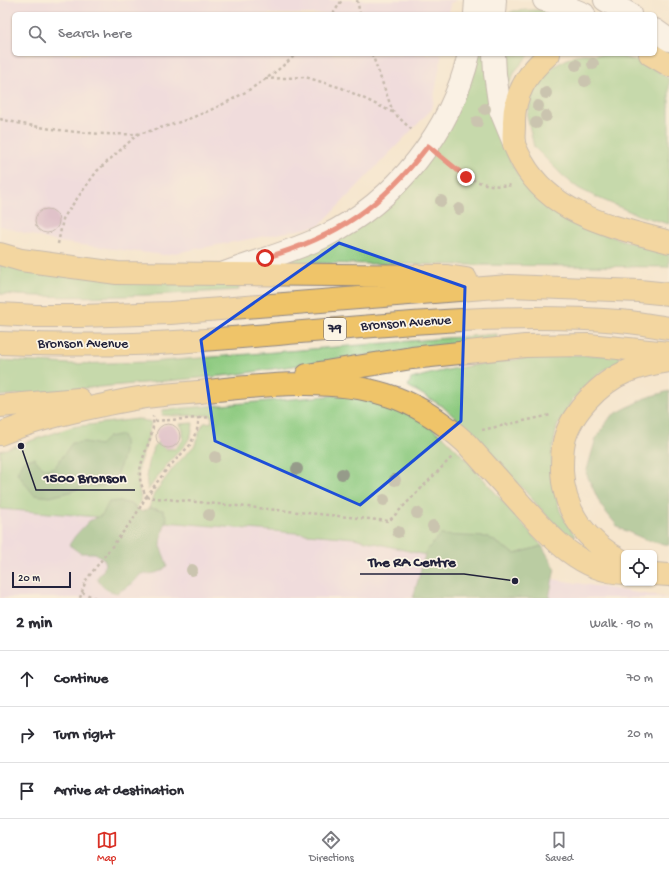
<!DOCTYPE html>
<meta charset="utf-8">
<style>
body{margin:0;font-family:"Gochi Hand",sans-serif;background:#f2f2f3;color:#2b2b33}
.controls{position:absolute;right:12px;bottom:12px;display:grid;overflow:hidden;border-radius:6px;box-shadow:0 1px 3px #0004}
.controls button{width:36px;height:36px;display:grid;place-items:center;padding:0;border:0;border-bottom:1px solid #e1e1e2;background:#fff;color:#2b2b33;font:20px sans-serif}
.scale{position:absolute;left:12px;bottom:10px;width:59px;box-sizing:border-box;padding-left:4px;border:2px solid #22223b;border-top:0;font-size:11px;line-height:14px;white-space:nowrap;color:#22223b;-webkit-text-stroke:3px #fcf5e5;paint-order:stroke}
.stop{position:absolute;width:12px;height:12px;margin:-9px;border:3px solid #d93025;border-radius:50%;background:#fff}
.stop.end{background:#d93025;border-color:#fff;box-shadow:0 1px 4px #0008}
.list{margin:0;padding:0;list-style:none}
h2{display:flex;justify-content:space-between;align-items:center;height:52px;margin:0;padding:0 16px;font-size:17px}
h2 small{font-size:13px;font-weight:400;color:#7c7c81}
.list li{display:grid;grid-template-columns:26px 1fr auto;gap:12px;align-items:center;box-sizing:border-box;height:56px;padding:0 16px;border-top:1px solid #e1e1e2}
.list b{display:block;font-size:15px;white-space:nowrap}
.list em{font-size:13px;font-style:normal;color:#7c7c81}
.icon{flex:none;width:22px;height:22px;fill:none;stroke:currentColor;stroke-width:2;stroke-linecap:round;stroke-linejoin:round}
.map{position:relative;flex:none;width:669px;height:598px;overflow:hidden}
.search{position:absolute;background:#fff;box-shadow:0 1px 3px #0004;left:12px;right:12px;top:12px;height:44px;display:flex;align-items:center;gap:10px;box-sizing:border-box;padding:0 14px;border-radius:6px;color:#7c7c81;font-size:15px}
.sheet{height:220px;background:#fff}
nav{display:flex;justify-content:space-around;align-items:center;box-sizing:border-box;height:56px;border-top:1px solid #e1e1e2;background:#fff;font-size:11px;color:#7c7c81}
nav a{display:grid;justify-items:center;gap:2px}
nav .on{color:#d93025}
.map>svg:first-child{display:block}
</style>
<div class="map">
<svg width="669" height="598" viewBox="0 0 669 598">
<rect width="100%" height="100%" fill="#fcf5e5"/>
<filter id="ink" filterUnits="userSpaceOnUse"><feTurbulence type="fractalNoise" baseFrequency=".025" numOctaves="2"/><feDisplacementMap in="SourceGraphic" scale="8" xChannelSelector="R" yChannelSelector="G"/><feConvolveMatrix kernelMatrix="1 2 1 2 8 2 1 2 1" color-interpolation-filters="sRGB"/></filter>
<filter id="wash" filterUnits="userSpaceOnUse"><feTurbulence type="fractalNoise" baseFrequency=".012" numOctaves="4" result="noise"/><feDisplacementMap in="SourceGraphic" scale="16" xChannelSelector="R" yChannelSelector="G"/><feGaussianBlur stdDeviation="0.9" result="paint"/><feColorMatrix in="noise" values="0 0 0 0 0 0 0 0 0 0 0 0 0 0 0 0 0 1.4 0 .05"/><feComposite in="paint" operator="in"/></filter>
<g filter="url(#wash)">
<rect width="100%" height="100%" fill="#f6e6cd"/>
<path fill="#e9d1ed" d="M 0,0 L 457,0 L 450,3 L 449,14 L 14,14 L 14,54 L 442,54 L 432,109 L 319,226 L 164,255 L 58,242 L 0,226 Z
M 0,509 L 354,538 L 467,565 L 669,598 L 0,598 Z"/>
<path fill="#8dca80" stroke="#58765e" d="M 528,10 L 544,10 L 563,14 L 507,14 L 513,11 Z
M 476,54 L 487,54 C 492,77 496,100 501,123 C 503,133 504,146 508,156 C 536,221 607,236 669,253 L 669,267 L 286,263 L 375,212 Z
M 502,54 L 530,54 L 515,71 L 509,85 L 504,84 Z
M 583,54 L 615,55 L 647,64 L 669,79 L 669,224 L 638,215 L 596,197 L 578,188 L 563,176 L 534,147 L 527,116 L 533,94 L 543,77 L 554,66 L 575,55 Z
M 0,262 L 239,283 L 239,290 C 159,295 80,300 0,294 Z
M 497,334 L 497,341 L 360,356 L 232,375 L 0,396 L 0,360 L 70,364 L 151,362 Z
M 557,355 L 619,355 L 620,363 L 605,369 L 587,384 L 572,400 L 557,427 L 552,451 L 551,478 L 560,511 L 575,536 L 571,540 L 547,516 L 486,447 L 466,427 L 442,406 L 408,386 L 411,379 C 459,365 508,360 557,355 Z
M 339,395 L 382,404 L 415,416 L 444,437 L 465,458 L 542,546 L 515,554 L 488,537 L 426,551 L 425,555 L 354,538 L 166,522 L 167,518 L 163,510 L 149,508 L 154,494 L 174,467 L 195,445 L 200,430 L 204,423 L 212,422 L 211,415 L 176,416 L 162,415 L 163,410 Z
M 138,419 L 151,422 L 147,441 L 139,464 L 138,484 L 141,499 L 137,508 L 131,504 L 98,517 L 0,509 L 0,451 L 72,427 Z
M 193,423 C 193,441 181,448 171,460 C 163,469 155,480 148,490 C 144,473 148,457 157,442 L 166,449 L 175,449 L 183,440 L 183,430 L 180,424 Z"/>
<path fill="#72ae6e" stroke="#4a6854" d="M 669,391 L 669,545 L 649,541 L 619,528 L 601,506 L 586,473 L 596,438 L 611,416 L 645,398 Z
M 118,435 L 122,435 C 129,450 119,467 114,482 L 101,487 L 84,486 L 70,492 L 50,497 L 34,495 L 17,473 L 23,461 L 34,458 L 40,465 L 47,469 L 55,467 L 72,443 L 85,442 L 100,445 L 108,437 Z
M 119,501 L 131,504 L 142,512 L 149,508 L 163,510 L 167,518 C 164,526 159,543 162,551 C 164,556 166,560 167,566 C 159,574 152,574 141,574 L 132,584 L 117,593 C 106,590 102,588 97,578 L 104,569 L 105,560 L 95,553 L 80,553 L 69,545 L 75,536 L 89,521 L 102,515 L 109,502 Z
M 440,535 L 488,537 L 515,554 L 542,546 L 555,568 L 549,598 L 413,598 L 426,551 Z"/>
<g id="blocks">
<path fill="#c698c4" d="M35 221a12 12 0 1 1 24 0a12 12 0 1 1-24 0Z
M156 436a12 12 0 1 1 24 0a12 12 0 1 1-24 0Z"/>
</g>
</g>
<g filter="url(#ink)">
<use href="#blocks" fill-opacity="0" stroke="#8c8484" stroke-width="1"/>
<g fill="none" stroke-linecap="round" stroke-linejoin="round">
<g stroke="#8c8484" stroke-width="24">
<path id="minor" d="M 544,0 L 560,4 L 584,14
M 605,0 L 630,14
M 475,14 L 476,0
M 494,14 L 495,0
M 655,30 L 669,40
M 494,54 L 495,74 L 500,109 L 514,143
M 222,274 C 256,261 292,252 325,236 C 396,201 451,131 469,54"/>
</g>
<g stroke="#8c8484" stroke-width="24">
<path id="highway" d="M 549,54 C 527,73 513,95 514,125 C 514,131 513,138 514,144 C 516,150 520,157 523,163 C 553,216 615,227 669,242
M 650,54 L 669,65
M 0,254 L 21,260 L 117,273 L 447,276 L 466,279
M 0,314 L 36,316 L 80,316 L 170,313 L 509,286 L 639,291 L 669,294
M 0,343 C 59,345 116,346 175,342 C 324,333 470,310 619,321 C 636,322 652,326 669,328
M 307,375 L 412,358 L 525,346 L 588,345 L 669,353
M 0,406 L 79,399
M 0,434 C 32,421 65,413 99,406 C 113,403 126,400 140,398 C 162,394 185,394 207,391 C 263,385 332,377 387,395 C 417,404 443,422 466,443 C 484,463 502,483 520,503 C 547,533 579,572 624,573
M 624,562 C 587,542 564,514 562,471 C 562,463 562,455 563,447 C 567,416 600,382 628,371 C 641,366 655,363 669,361
M 654,574 L 669,575"/>
</g>
<path stroke="#8c8484" stroke-width="2.5" stroke-dasharray="3 3" stroke-linecap="butt" d="M 357,0 L 360,14
M 333,14 L 342,0
M 372,54 L 393,112 L 413,131
M 265,79 L 305,77 L 342,88 L 392,112
M 0,119 C 41,129 94,136 136,134 C 144,133 153,130 160,128 C 208,115 260,89 296,54
M 443,159 C 465,177 482,189 512,185
M 58,244 L 63,219 L 68,211 L 97,171 L 138,134
M 199,418 L 210,417
M 482,430 L 551,415
M 146,497 L 389,521 L 452,457
M 146,497 L 167,469 L 190,445 L 197,430 L 199,418 L 154,421
M 82,592 L 95,598
M 80,598 L 86,580 L 134,518 L 146,497 C 144,491 141,485 140,479 C 138,457 156,438 153,416"/>
<use href="#minor" stroke="#fff" stroke-width="22"/>
<use href="#highway" stroke="#efc469" stroke-width="22"/>
</g>
<g fill="#969b8a">
<circle cx="593" cy="64" r="6"/>
<circle cx="576" cy="65" r="6"/>
<circle cx="585" cy="81" r="6"/>
<circle cx="546" cy="93" r="6"/>
<circle cx="538" cy="106" r="6"/>
<circle cx="485" cy="109" r="6"/>
<circle cx="546" cy="116" r="6"/>
<circle cx="477" cy="122" r="6"/>
<circle cx="536" cy="123" r="6"/>
<circle cx="441" cy="201" r="6"/>
<circle cx="459" cy="209" r="6"/>
<circle cx="215" cy="457" r="6"/>
<circle cx="297" cy="469" r="6"/>
<circle cx="342" cy="474" r="6"/>
<circle cx="395" cy="480" r="6"/>
<circle cx="384" cy="500" r="6"/>
<circle cx="417" cy="513" r="6"/>
<circle cx="209" cy="515" r="6"/>
<circle cx="433" cy="526" r="6"/>
<circle cx="398" cy="532" r="6"/>
<circle cx="192" cy="570" r="6"/>
</g>
</g>
<g fill="none" stroke-linecap="round" stroke-linejoin="round" filter="url(#ink)">
<path stroke="#d93025" stroke-width="5" d="M 265,258 C 339,236 381,207 428,146 L 466,177"/>
</g>
<path d="M0 0H669V598H0ZM 339,243 L 465,287 L 461,421 L 360,505 L 215,441 L 201,340 Z" fill="#f6e6cd" fill-opacity=".55" fill-rule="evenodd"/>
<path fill="none" stroke="#1d4ed8" stroke-width="3" stroke-linejoin="round" d="M 339,243 L 465,287 L 461,421 L 360,505 L 215,441 L 201,340 Z"/>
<g text-anchor="middle" dominant-baseline="central" stroke-width="3.5" stroke-linejoin="round" paint-order="stroke">
<rect fill="#fcf5e5" stroke="#63616e" stroke-width="1" x="324" y="318" width="22" height="22" rx="3"/>
<g font-size="13" font-weight="bold" fill="#22223b">
<text x="335" y="329">79</text>
</g>
<g font-size="14" fill="#22223b" stroke="#fcf5e5">
<text transform="translate(406 324) rotate(-4)">Bronson Avenue</text>
<text x="83" y="344">Bronson Avenue</text>
</g>
</g>
<path fill="none" stroke="#22223b" stroke-width="1.5" d="M21 446L36 490H135M515 581L464 574H360"/>
<g fill="#22223b" stroke="#fcf5e5" stroke-width="1.5">
<circle cx="21" cy="446" r="4"/>
<circle cx="515" cy="581" r="4"/>
</g>
<g font-size="15" text-anchor="middle" font-weight="bold" fill="#22223b" stroke="#fcf5e5" stroke-width="3.5" stroke-linejoin="round" paint-order="stroke">
<text x="85" y="482">1500 Bronson</text>
<text x="412" y="566">The RA Centre</text>
</g>
</svg>
<div class="controls">
<button><svg class="icon" aria-label="locate" viewBox="0 0 24 24"><circle cx="12" cy="12" r="6"/><path d="M12 2v4M12 18v4M2 12h4M18 12h4"/></svg></button>
</div>
<div class="scale">20 m</div>
<div class="stop" style="left:265px;top:258px"></div>
<div class="stop end" style="left:466px;top:177px"></div>
<div class="search"><svg class="icon" aria-label="search" viewBox="0 0 24 24"><circle cx="10" cy="10" r="6"/><path d="M15 15l6 6"/></svg>Search here</div>
</div>
<section class="sheet">
<h2>2 min<small>Walk · 90 m</small></h2>
<ul class="list">
<li><svg class="icon" aria-label="ahead" viewBox="0 0 24 24"><path d="M12 20V5M6 11l6-6 6 6"/></svg><div><b>Continue</b></div><em>70 m</em></li>
<li><svg class="icon" aria-label="right" viewBox="0 0 24 24"><path d="M7 20v-9h11M14 6l5 5-5 5"/></svg><div><b>Turn right</b></div><em>20 m</em></li>
<li><svg class="icon" aria-label="arrive" viewBox="0 0 24 24"><path d="M6 21V4h12l-3 4 3 4H6"/></svg><div><b>Arrive at destination</b></div></li>
</ul>
</section>
<nav>
<a class="on"><svg class="icon" aria-label="map" viewBox="0 0 24 24"><path d="M3 6l6-2 6 2 6-2v14l-6 2-6-2-6 2zM9 4v14M15 6v14"/></svg>Map</a>
<a><svg class="icon" aria-label="directions" viewBox="0 0 24 24"><path d="M12 3l9 9-9 9-9-9zM9 14v-3h6M13 9l2 2-2 2"/></svg>Directions</a>
<a><svg class="icon" aria-label="saved" viewBox="0 0 24 24"><path d="M7 4h10v16l-5-4-5 4z"/></svg>Saved</a>
</nav>
